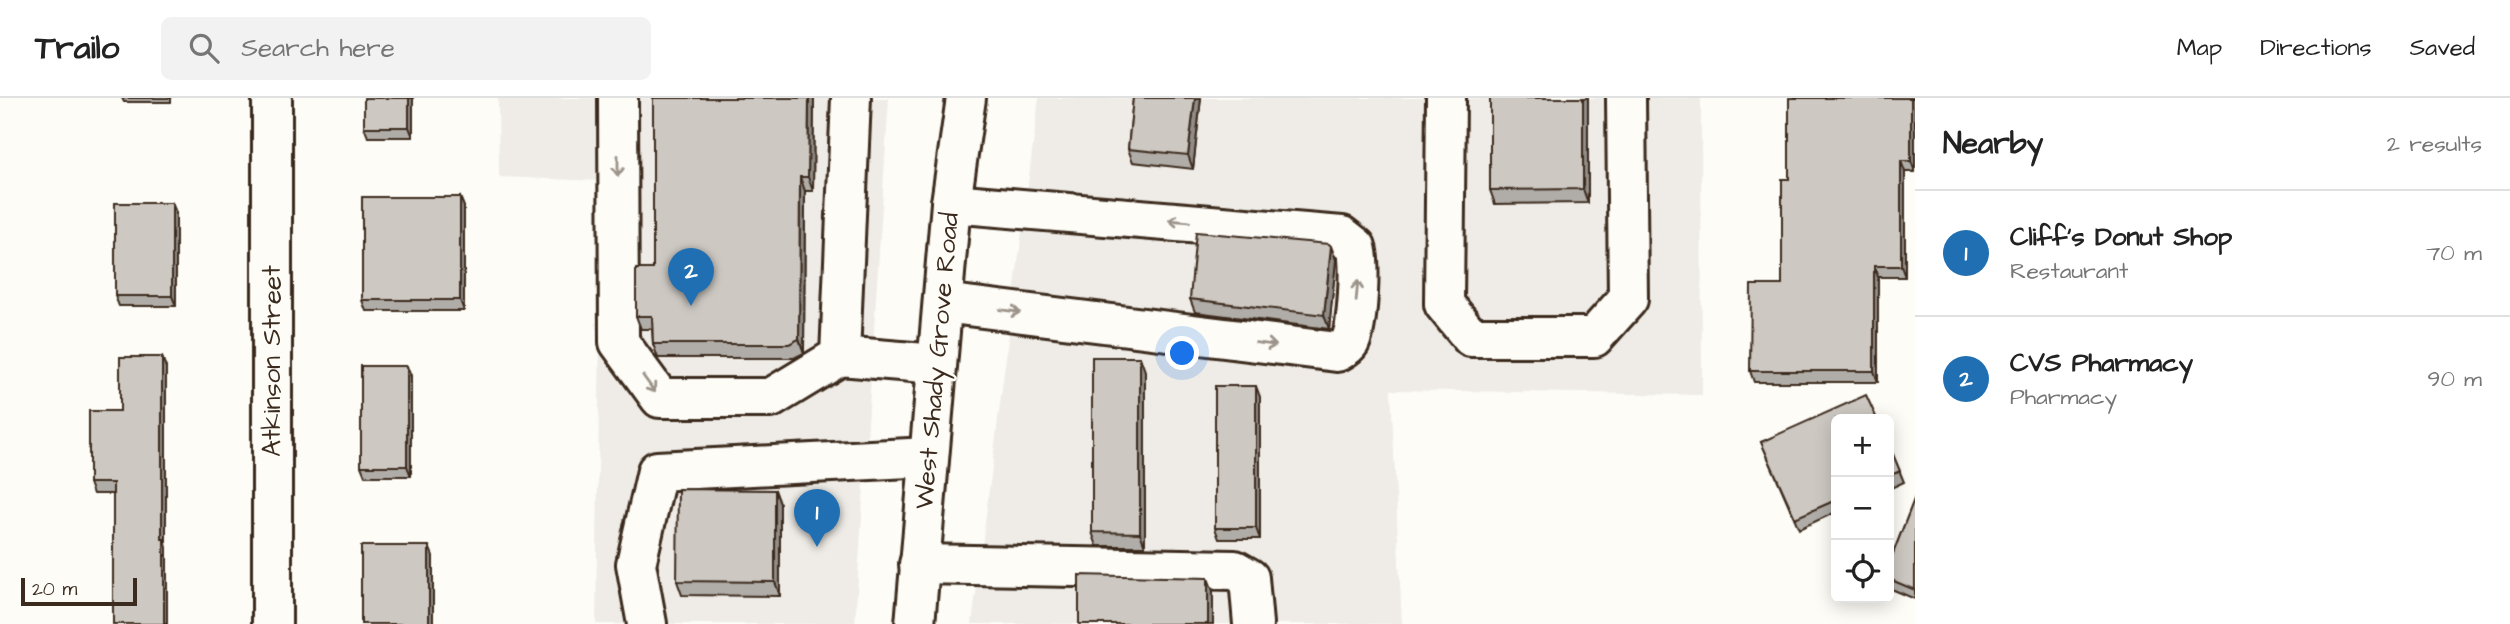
<!DOCTYPE html>
<meta charset="utf-8">
<style>
body{margin:0;font-family:"Architects Daughter",sans-serif;background:#f2f2f2;color:#222}
.controls{position:absolute;right:21px;bottom:21px;display:grid;overflow:hidden;border-radius:10px;box-shadow:0 4px 18px #0003}
.controls button{width:63px;height:63px;display:grid;place-items:center;padding:0;border:0;border-bottom:2px solid #e0e0e0;background:#fff;color:#222;font:35px sans-serif}
.scale{position:absolute;left:21px;bottom:18px;width:116px;box-sizing:border-box;padding-left:7px;border:4px solid #3b2a1e;border-top:0;font-size:19px;line-height:24px;white-space:nowrap;color:#3b2a1e;-webkit-text-stroke:5px #fdfcf7;paint-order:stroke}
.you{position:absolute;left:1183px;top:256px;width:24px;height:24px;margin:-18px;border:5px solid #fff;border-radius:50%;background:#1a73e8;box-shadow:0 0 0 10px #1a73e833}
.badge{display:grid;place-items:center;width:46px;height:46px;border-radius:50%;background:#1f6fb2;color:#fff;font-size:23px;font-weight:700}
.pin{position:absolute;translate:-50% -58px;filter:drop-shadow(0 2px 4px #0008)}
.pin::after{content:'';position:absolute;top:37px;width:24px;height:21px;background:inherit;clip-path:polygon(0 0,100% 0,50% 100%)}
.list{margin:0;padding:0;list-style:none}
h2{display:flex;justify-content:space-between;align-items:center;height:91px;margin:0;padding:0 28px;font-size:30px}
h2 small{font-size:23px;font-weight:400;color:#767676}
.list li{display:grid;grid-template-columns:46px 1fr auto;gap:21px;align-items:center;box-sizing:border-box;height:126px;padding:0 28px;border-top:2px solid #e0e0e0}
.list b{display:block;font-size:26px;white-space:nowrap}
.list p{margin:0;font-size:23px;white-space:nowrap;color:#767676}
.list em{font-size:23px;font-style:normal;color:#767676}
.icon{flex:none;width:38px;height:38px;fill:none;stroke:currentColor;stroke-width:2;stroke-linecap:round;stroke-linejoin:round}
.map{position:relative;flex:none;width:1915px;height:526px;overflow:hidden}
header{display:flex;align-items:center;gap:42px;box-sizing:border-box;height:98px;padding:0 35px;background:#fff;border-bottom:2px solid #e0e0e0}
header strong{font-size:33px}
nav{display:flex;gap:38px;margin-inline-start:auto;font-size:24px}
.search{width:490px;height:63px;background:#f2f2f2;display:flex;align-items:center;gap:18px;box-sizing:border-box;padding:0 24px;border-radius:10px;color:#767676;font-size:26px}
main{display:flex}
aside{flex:1;background:#fff}
.map>svg:first-child{display:block}
</style>
<header>
<strong>Trailo</strong>
<div class="search"><svg class="icon" aria-label="search" viewBox="0 0 24 24"><circle cx="10" cy="10" r="6"/><path d="M15 15l6 6"/></svg>Search here</div>
<nav><a>Map</a><a>Directions</a><a>Saved</a></nav>
</header>
<main>
<div class="map">
<svg width="1915" height="526" viewBox="0 0 1915 526">
<rect width="100%" height="100%" fill="#fdfcf7"/>
<filter id="ink" filterUnits="userSpaceOnUse"><feTurbulence type="fractalNoise" baseFrequency=".0143" numOctaves="2"/><feDisplacementMap in="SourceGraphic" scale="14" xChannelSelector="R" yChannelSelector="G"/><feConvolveMatrix kernelMatrix="1 2 1 2 8 2 1 2 1" color-interpolation-filters="sRGB"/></filter>
<g filter="url(#ink)">
<path fill="#efece7" d="M 498,0 L 889,0 L 855,526 L 596,526 L 602,83 L 499,79 Z
M 1039,0 L 1701,0 L 1702,297 L 1391,292 L 1402,526 L 972,526 Z"/>
<g fill="none" stroke-linecap="round" stroke-linejoin="round">
<g stroke="#3b2a1e" stroke-width="44">
<path id="minor" d="M 618,0 L 619,244 L 660,300 L 771,300 L 840,258 L 937,266
M 1446,0 L 1444,206 L 1471,239 L 1594,239 L 1628,201 L 1626,0
M 943,205 L 1337,254 C 1342,251 1347,249 1350,244 C 1358,228 1361,166 1356,149 L 1342,138 L 951,105
M 840,258 L 851,0
M 919,466 L 1235,472 L 1249,480 L 1253,526
M 272,526 L 272,0
M 647,526 L 636,466 L 657,373 L 929,359"/>
</g>
<g stroke="#3b2a1e" stroke-width="44">
<path id="major" d="M 915,526 L 951,105 L 966,0"/>
</g>
<use href="#minor" stroke="#fdfcf7" stroke-width="38"/>
<use href="#major" stroke="#fdfcf7" stroke-width="38"/>
</g>
<path fill="#b0aca7" stroke="#3b2a1e" stroke-width="2" d="M 122,0 L 171,0 L 171,4 L 124,4 Z
M 413,0 L 413,39 L 368,39 L 364,29 Z
M 653,0 L 814,0 L 813,93 L 805,93 L 804,255 L 794,260 L 658,260 L 653,246 L 652,231 L 641,231 L 636,218 L 653,171 Z
M 1133,0 L 1201,0 L 1193,71 L 1133,64 L 1128,51 Z
M 1588,0 L 1588,105 L 1495,106 L 1490,92 Z
M 1915,0 L 1915,74 L 1905,74 L 1905,179 L 1878,179 L 1878,284 L 1754,284 L 1750,273 L 1782,187 Z
M 460,99 L 464,109 L 464,213 L 366,213 L 362,202 Z
M 172,105 L 176,115 L 176,208 L 119,208 L 115,198 Z
M 1336,162 L 1329,231 L 1195,214 L 1190,201 Z
M 162,259 L 166,270 L 166,446 L 167,451 L 167,526 L 113,396 L 93,396 L 89,385 L 120,313 Z
M 1145,273 L 1145,448 L 1097,448 L 1092,434 Z
M 411,279 L 411,378 L 365,378 L 361,368 Z
M 1260,299 L 1260,441 L 1219,441 L 1215,430 Z
M 1836,321 L 1836,414 L 1799,431 L 1761,344 Z
M 1889,347 L 1904,384 L 1889,391 Z
M 775,392 L 780,406 L 780,498 L 682,497 L 677,483 Z
M 1915,399 L 1915,501 L 1889,490 L 1889,466 Z"/>
<path fill="#908c88" stroke="#3b2a1e" stroke-width="2" d="M 409,0 L 413,0 L 413,39 L 409,29 Z
M 809,0 L 814,0 L 813,93 L 808,79 Z
M 1195,0 L 1201,0 L 1193,71 L 1188,57 Z
M 1583,0 L 1588,0 L 1588,105 L 1583,91 Z
M 1911,0 L 1915,0 L 1915,74 L 1911,63 Z
M 1901,63 L 1905,74 L 1905,179 L 1901,168 Z
M 800,79 L 805,93 L 804,255 L 799,241 Z
M 460,99 L 464,109 L 464,213 L 460,202 Z
M 172,105 L 176,115 L 176,208 L 172,198 Z
M 1331,148 L 1336,162 L 1329,231 L 1324,217 Z
M 1874,168 L 1878,179 L 1878,284 L 1874,273 Z
M 162,259 L 166,270 L 166,446 L 167,451 L 167,526 L 164,526 L 162,441 Z
M 1140,259 L 1145,273 L 1145,448 L 1140,435 Z
M 407,268 L 411,279 L 411,378 L 407,368 Z
M 1256,288 L 1260,299 L 1260,441 L 1256,430 Z
M 775,392 L 780,406 L 780,498 L 775,484 Z
M 429,448 L 433,458 L 433,526 L 429,526 Z
M 1208,480 L 1213,493 L 1213,526 L 1208,526 Z"/>
<path fill="#cdc8c2" stroke="#3b2a1e" stroke-width="2" d="M 364,0 L 409,0 L 409,29 L 364,29 Z
M 653,0 L 809,0 L 808,79 L 800,79 L 799,241 L 789,246 L 653,246 L 652,218 L 636,218 L 636,171 L 653,171 Z
M 1133,0 L 1195,0 L 1188,57 L 1128,51 Z
M 1490,0 L 1583,0 L 1583,91 L 1490,92 Z
M 1789,0 L 1911,0 L 1911,63 L 1901,63 L 1901,168 L 1874,168 L 1874,273 L 1750,273 L 1751,187 L 1782,187 L 1782,81 L 1789,81 Z
M 362,99 L 460,99 L 460,202 L 362,202 Z
M 115,105 L 172,105 L 172,198 L 115,198 Z
M 1196,134 L 1329,146 L 1331,148 L 1324,217 L 1190,201 Z
M 120,259 L 162,259 L 162,441 L 164,441 L 164,526 L 113,526 L 113,385 L 89,385 L 89,313 L 120,313 Z
M 1092,259 L 1140,259 L 1140,435 L 1092,434 Z
M 361,268 L 407,268 L 407,368 L 361,368 Z
M 1215,288 L 1256,288 L 1256,430 L 1215,430 Z
M 1866,297 L 1877,321 L 1836,321 L 1836,402 L 1795,420 L 1761,344 Z
M 1889,347 L 1900,373 L 1889,378 Z
M 678,391 L 775,392 L 775,484 L 677,483 Z
M 1915,399 L 1915,492 L 1889,481 L 1889,466 Z
M 361,448 L 429,448 L 429,526 L 361,526 Z
M 1079,477 L 1208,480 L 1208,526 L 1079,526 Z"/>
<defs><path id="oneway-shaft" d="M-6 0H5M1.5-3L5.5 0L1.5 3" fill="none" stroke-width="1.6" stroke-linecap="round" stroke-linejoin="round" transform="scale(1.75)"/></defs>
<g stroke="#9c938a">
<use href="#oneway-shaft" transform="translate(618 68) rotate(90)"/>
<use href="#oneway-shaft" transform="translate(1179 123) rotate(-175)"/>
<use href="#oneway-shaft" transform="translate(1357 193) rotate(-85)"/>
<use href="#oneway-shaft" transform="translate(1010 213) rotate(7)"/>
<use href="#oneway-shaft" transform="translate(1266 246) rotate(7)"/>
<use href="#oneway-shaft" transform="translate(649 286) rotate(54)"/>
</g>
</g>
<g text-anchor="middle" dominant-baseline="central" stroke-width="5" stroke-linejoin="round" paint-order="stroke">
<g font-size="26" fill="#3b2a1e" stroke="#fdfcf7">
<text transform="translate(272 263) rotate(-90)">Atkinson Street</text>
<text transform="translate(937 263) rotate(-85)">West Shady Grove Road</text>
</g>
</g>
</svg>
<div class="controls">
<button>+</button>
<button>−</button>
<button><svg class="icon" aria-label="locate" viewBox="0 0 24 24"><circle cx="12" cy="12" r="6"/><path d="M12 2v4M12 18v4M2 12h4M18 12h4"/></svg></button>
</div>
<div class="scale">20 m</div>
<div class="you"></div>
<div class="pin badge" style="left:817px;top:449px">1</div>
<div class="pin badge" style="left:691px;top:208px">2</div>
</div>
<aside>
<h2>Nearby<small>2 results</small></h2>
<ul class="list">
<li><span class="badge">1</span><div><b>Cliff's Donut Shop</b><p>Restaurant</p></div><em>70 m</em></li>
<li><span class="badge">2</span><div><b>CVS Pharmacy</b><p>Pharmacy</p></div><em>90 m</em></li>
</ul>
</aside>
</main>
